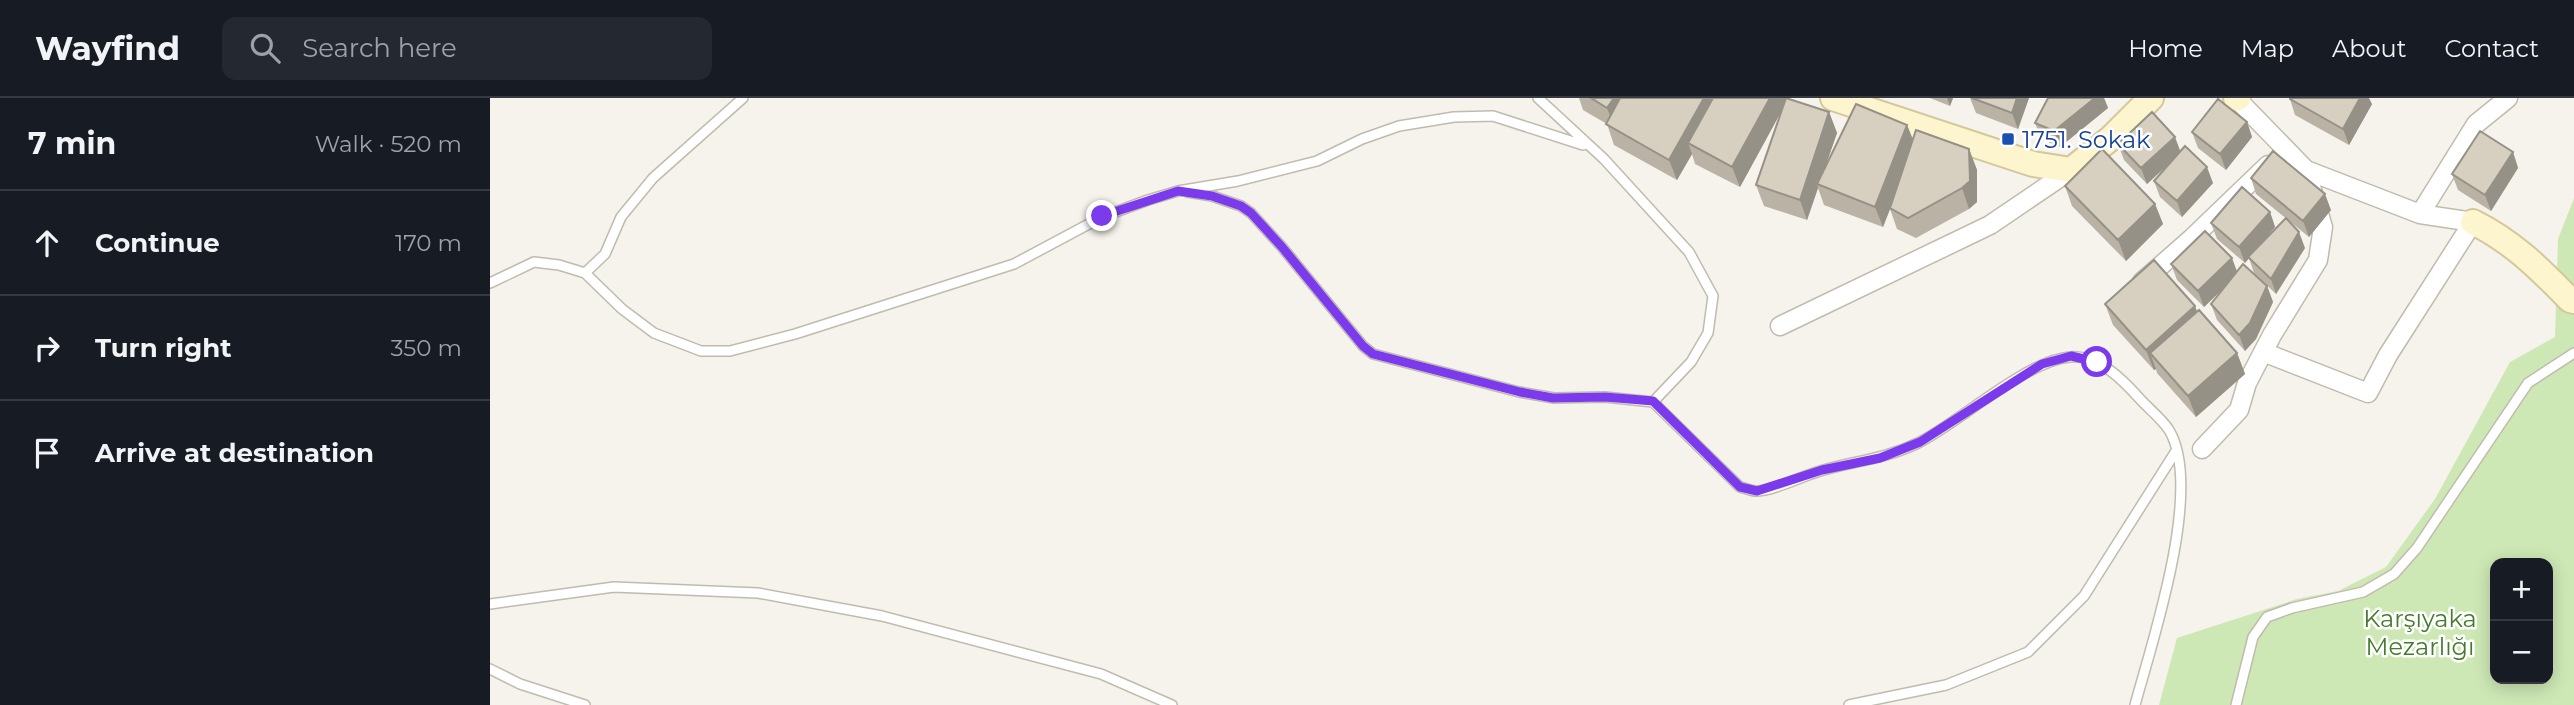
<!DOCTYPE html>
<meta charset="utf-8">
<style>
body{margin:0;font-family:Montserrat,sans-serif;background:#242831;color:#f1f3f6}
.controls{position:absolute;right:21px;bottom:21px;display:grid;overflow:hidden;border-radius:14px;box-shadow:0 4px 18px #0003}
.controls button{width:63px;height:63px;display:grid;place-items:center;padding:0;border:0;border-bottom:2px solid #363941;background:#171b24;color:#f1f3f6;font:35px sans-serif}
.stop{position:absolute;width:21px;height:21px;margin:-16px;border:5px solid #7c3aed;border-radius:50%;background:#fff}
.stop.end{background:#7c3aed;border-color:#fff;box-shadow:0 2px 7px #0008}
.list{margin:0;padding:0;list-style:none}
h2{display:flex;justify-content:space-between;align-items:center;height:91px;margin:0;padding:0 28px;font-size:30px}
h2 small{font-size:23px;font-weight:400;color:#9ea1a6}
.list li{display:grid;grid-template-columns:46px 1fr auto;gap:21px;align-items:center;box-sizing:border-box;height:105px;padding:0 28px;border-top:2px solid #363941}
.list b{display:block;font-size:26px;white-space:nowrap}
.list em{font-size:23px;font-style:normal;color:#9ea1a6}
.icon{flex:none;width:38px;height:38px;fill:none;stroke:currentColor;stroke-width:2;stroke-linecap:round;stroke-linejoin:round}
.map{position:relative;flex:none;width:2084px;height:607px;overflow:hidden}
header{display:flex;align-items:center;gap:42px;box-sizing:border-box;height:98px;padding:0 35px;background:#171b24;border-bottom:2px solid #363941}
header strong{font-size:33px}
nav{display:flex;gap:38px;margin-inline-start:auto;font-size:24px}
.search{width:490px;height:63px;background:#242831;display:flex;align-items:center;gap:18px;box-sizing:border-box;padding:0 24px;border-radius:14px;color:#9ea1a6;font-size:26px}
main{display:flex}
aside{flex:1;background:#171b24}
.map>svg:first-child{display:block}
</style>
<header>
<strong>Wayfind</strong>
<div class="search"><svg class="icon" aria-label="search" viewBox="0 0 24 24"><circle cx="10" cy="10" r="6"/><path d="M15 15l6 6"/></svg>Search here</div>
<nav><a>Home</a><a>Map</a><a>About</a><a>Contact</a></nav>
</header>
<main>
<aside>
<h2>7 min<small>Walk · 520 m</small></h2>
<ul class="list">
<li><svg class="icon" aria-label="ahead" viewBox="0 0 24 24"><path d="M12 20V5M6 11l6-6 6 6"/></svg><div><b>Continue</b></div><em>170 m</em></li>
<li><svg class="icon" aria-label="right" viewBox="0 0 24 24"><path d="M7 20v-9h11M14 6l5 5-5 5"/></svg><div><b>Turn right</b></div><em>350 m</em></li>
<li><svg class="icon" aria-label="arrive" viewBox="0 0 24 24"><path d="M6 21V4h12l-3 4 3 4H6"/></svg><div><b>Arrive at destination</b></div></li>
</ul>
</aside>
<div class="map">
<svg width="2084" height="607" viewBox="0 0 2084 607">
<rect width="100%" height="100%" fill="#f5f3eb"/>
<path fill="#cee8b5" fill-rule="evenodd" d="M 2084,100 L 2084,607 L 1669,607 L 1687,540 L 1807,501 L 1848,493 L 1896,469 L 1945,401 L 2020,264 L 2065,239 L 2068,141 ZM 2005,465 L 2058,465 L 2058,581 L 2005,581 Z"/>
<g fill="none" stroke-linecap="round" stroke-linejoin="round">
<g stroke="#c1bbad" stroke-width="12">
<path id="lane" d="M 1048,0 L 1114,61 L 1199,154 L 1223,198 L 1218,235 L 1201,264 L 1163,304 L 1250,389 C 1255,390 1261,393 1266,393 C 1282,393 1311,379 1327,374 C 1362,363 1393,362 1428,345 C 1470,324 1537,262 1580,259 C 1608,256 1633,282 1650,301 C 1659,311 1672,321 1679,332 C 1714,390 1662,544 1645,607
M 697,94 L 722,98 L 751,108 L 761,115 L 792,149 L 873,248 L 883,256 L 1029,294 L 1064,300 L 1115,299 L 1163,304
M 95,175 L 115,156 L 131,119 L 163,80 L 253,0
M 0,185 L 44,164 L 69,167 L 95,175 L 132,211 L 164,235 L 211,253 L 240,253 L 305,236 L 524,166 L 612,119 L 658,102 L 688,93 L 748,83 L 827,63 L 872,41 L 909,28 L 964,19 L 1003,18 L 1093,47
M 0,506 L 124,489 L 268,495 L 392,518 L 611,576 L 682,607
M 0,571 L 30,586 L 95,607
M 1359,607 L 1456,587 L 1538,554 L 1594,498 L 1686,353
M 1746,607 L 1763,539 L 1777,519 L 1802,510 L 1873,494 L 1904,476 L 1927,450 L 2038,285 L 2084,255"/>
</g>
<g stroke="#c1bbad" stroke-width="21">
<path id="street" d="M 1930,116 L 1986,26 L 2018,0
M 1652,184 L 1701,141 L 1778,67
M 1290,228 L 1500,127 L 1581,72
M 1773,254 L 1878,295 L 1898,257 L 1983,124 L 1930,116 L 1816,72
M 1712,351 L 1749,312 L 1757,285 L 1782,237 L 1828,162 L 1833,129 L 1816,72 L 1747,1"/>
</g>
<g stroke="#d4c89b" stroke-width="28">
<path id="secondary" d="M 1343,0 L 1543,66 L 1581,72 L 1621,40 L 1661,0
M 1746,0 L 1748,0
M 1983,124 C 2023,144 2049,170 2080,202 L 2084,203"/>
</g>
<use href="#lane" stroke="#fff" stroke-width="9"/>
<use href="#street" stroke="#fff" stroke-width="18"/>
<use href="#secondary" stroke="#fdf5cd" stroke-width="24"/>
</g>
<path fill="#b9b2a5" d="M 1089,0 L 1296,0 L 1339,14 L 1347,35 L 1335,69 L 1417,27 L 1423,42 L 1479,51 L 1487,72 L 1487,104 L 1479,111 L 1426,140 L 1407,131 L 1400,111 L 1393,129 L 1334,107 L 1328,90 L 1317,122 L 1274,108 L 1266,87 L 1291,14 L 1250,89 L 1205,66 L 1202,56 L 1187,82 L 1124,47 L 1117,26 L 1093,12 Z
M 1440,0 L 1463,0 L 1460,8 Z
M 1480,0 L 1539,0 L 1528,31 L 1486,15 Z
M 1558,0 L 1614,0 L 1618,10 L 1570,49 L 1551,41 L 1545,25 Z
M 1800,1 L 1882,6 L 1859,47 L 1805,17 Z
M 1757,24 L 1762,39 L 1736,72 L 1708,50 L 1702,34 Z
M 1628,46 L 1690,53 L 1723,85 L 1692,119 L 1670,99 L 1664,83 L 1681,63 L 1657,86 L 1634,62 Z
M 2023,54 L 2028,70 L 2001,113 L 1968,92 L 1962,76 Z
M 1761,80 L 1841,112 L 1819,139 L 1766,96 Z
M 1575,88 L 1665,106 L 1673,126 L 1636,163 L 1582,108 Z
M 1780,114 L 1785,129 L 1777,139 L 1815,150 L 1786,196 L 1764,175 L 1759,160 L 1755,165 L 1727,141 L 1721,125 Z
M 1681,166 L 1747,173 L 1777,188 L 1783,204 L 1766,241 L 1755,253 L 1727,222 L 1721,206 L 1735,189 L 1714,209 L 1687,182 Z
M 1615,206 L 1707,213 L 1747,255 L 1755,276 L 1706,319 L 1667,275 L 1666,271 L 1664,272 L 1623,227 Z"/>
<path fill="#969186" d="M 1124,0 L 1144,0 L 1125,31 L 1117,10 Z
M 1214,0 L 1233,0 L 1198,45 L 1202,56 L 1187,82 L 1179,62 Z
M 1280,0 L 1296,0 L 1297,3 L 1250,89 L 1242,69 Z
M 1457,0 L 1463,0 L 1460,8 Z
M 1527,0 L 1539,0 L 1528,31 L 1522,15 Z
M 1605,0 L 1614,0 L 1618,10 L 1570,49 L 1564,33 Z
M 1870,0 L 1879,0 L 1882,6 L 1859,47 L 1853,31 Z
M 1339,14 L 1347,35 L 1329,87 L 1327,86 L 1328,90 L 1317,122 L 1310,102 Z
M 1757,24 L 1762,39 L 1736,72 L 1730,56 Z
M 1417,27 L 1425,47 L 1393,129 L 1385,109 Z
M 1685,39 L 1691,55 L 1657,86 L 1651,70 Z
M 1479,51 L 1487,72 L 1487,104 L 1479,111 L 1472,90 Z
M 2023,54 L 2028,70 L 2001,113 L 1995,97 Z
M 1717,69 L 1723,85 L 1692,119 L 1687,103 Z
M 1835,96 L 1841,112 L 1819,139 L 1813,123 Z
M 1665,106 L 1673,126 L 1636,163 L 1628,142 Z
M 1780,114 L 1785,129 L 1755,165 L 1749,149 Z
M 1809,134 L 1815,150 L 1786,196 L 1781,181 Z
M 1742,160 L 1748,176 L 1714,209 L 1708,193 Z
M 1777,188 L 1783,204 L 1766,241 L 1755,253 L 1749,237 Z
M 1705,208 L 1713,228 L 1660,255 L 1666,271 L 1664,272 L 1656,252 Z
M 1747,255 L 1755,276 L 1706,319 L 1698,298 Z"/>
<path fill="#d7cfc0" stroke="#969186" stroke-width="2" d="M 1101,0 L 1124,0 L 1117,10 Z
M 1130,0 L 1214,0 L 1179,62 L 1116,26 Z
M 1223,0 L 1280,0 L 1242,69 L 1198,45 Z
M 1296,0 L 1339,14 L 1310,102 L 1266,87 Z
M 1482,0 L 1527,0 L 1522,15 Z
M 1558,0 L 1605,0 L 1564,33 L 1545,25 Z
M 1800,0 L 1870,0 L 1853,31 L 1800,1 Z
M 1728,1 L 1757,24 L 1730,56 L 1702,34 Z
M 1366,6 L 1417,27 L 1385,109 L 1327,86 Z
M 1662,14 L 1685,39 L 1651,70 L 1628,46 Z
M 1426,32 L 1479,51 L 1480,83 L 1472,90 L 1418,120 L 1400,110 Z
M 1990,33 L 2023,54 L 1995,97 L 1962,76 Z
M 1695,48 L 1717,69 L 1687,103 L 1664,83 Z
M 1612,51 L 1665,106 L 1628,142 L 1575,88 Z
M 1783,53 L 1835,96 L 1813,123 L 1761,80 Z
M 1752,89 L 1780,114 L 1749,149 L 1721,125 Z
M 1796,120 L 1809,134 L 1781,181 L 1758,159 Z
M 1715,133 L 1742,160 L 1708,193 L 1681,166 Z
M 1664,162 L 1705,208 L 1656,252 L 1615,206 Z
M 1753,166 L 1777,188 L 1760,225 L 1749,237 L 1721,206 Z
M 1709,212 L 1747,255 L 1698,298 L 1660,255 Z"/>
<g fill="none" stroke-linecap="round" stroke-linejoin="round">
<path stroke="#7c3aed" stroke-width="9" d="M 612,118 L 688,93 L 722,98 L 751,108 L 761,115 L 792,149 L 873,248 L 883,256 L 1030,294 L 1063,300 L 1115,299 L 1163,303 L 1250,389 L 1267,393 L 1332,372 L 1390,360 L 1430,344 L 1552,266 L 1581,258 L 1607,264"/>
</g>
<rect fill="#1a4fb4" stroke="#fff" stroke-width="2.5" x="1511" y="34" width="14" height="14" rx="3.5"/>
<g text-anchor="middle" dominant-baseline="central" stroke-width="5" stroke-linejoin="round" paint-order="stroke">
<g font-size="24" fill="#164399" stroke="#fff" text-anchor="start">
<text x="1532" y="41">1751. Sokak</text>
</g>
<g font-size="24" fill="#457b2c" stroke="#fff">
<text x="1930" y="520">Karşıyaka<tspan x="1930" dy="28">Mezarlığı</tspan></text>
</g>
</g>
</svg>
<div class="controls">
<button>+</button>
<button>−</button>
</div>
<div class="stop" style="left:1607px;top:264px"></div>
<div class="stop end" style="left:612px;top:118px"></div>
</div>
</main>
